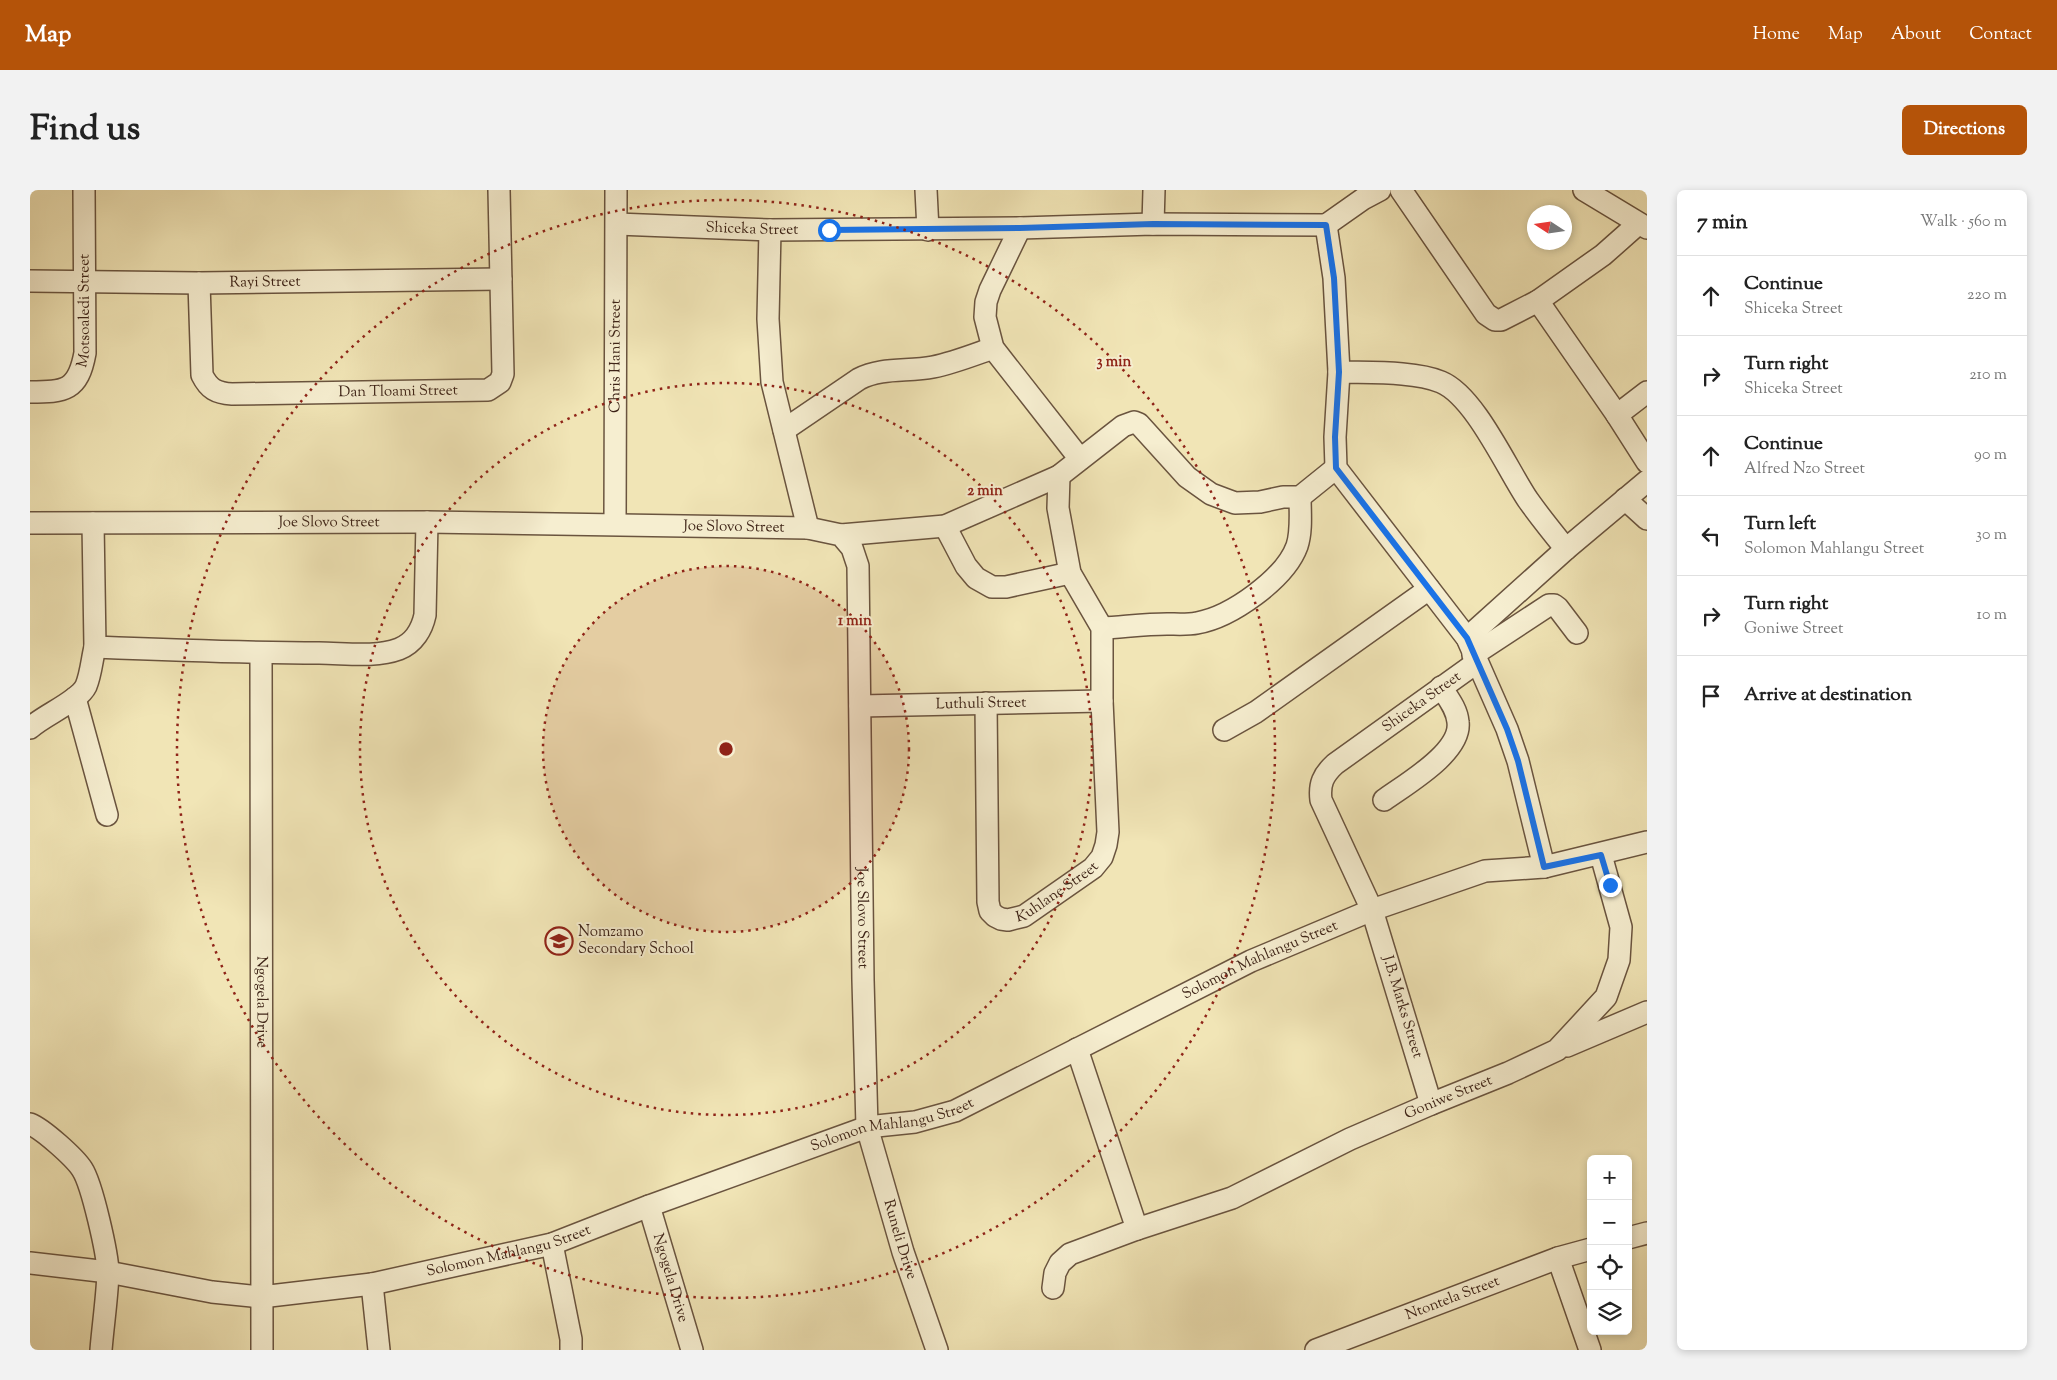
<!DOCTYPE html>
<meta charset="utf-8">
<style>
body{margin:0;font-family:"Sorts Mill Goudy",serif;background:#f2f2f2;color:#222}
.controls{position:absolute;right:15px;bottom:15px;display:grid;overflow:hidden;border-radius:8px;box-shadow:0 2px 8px #0003}
.controls button{width:45px;height:45px;display:grid;place-items:center;padding:0;border:0;border-bottom:1px solid #e0e0e0;background:#fff;color:#222;font:25px sans-serif}
.compass{position:absolute;left:1497px;top:15px;width:45px;height:45px;border-radius:50%;background:#fff;box-shadow:0 2px 8px #0003;rotate:282deg}
.stop{position:absolute;width:15px;height:15px;margin:-11px;border:4px solid #1a73e8;border-radius:50%;background:#fff}
.stop.end{background:#1a73e8;border-color:#fff;box-shadow:0 1px 5px #0008}
.list{margin:0;padding:0;list-style:none}
h2{display:flex;justify-content:space-between;align-items:center;height:65px;margin:0;padding:0 20px;font-size:21px}
h2 small{font-size:16px;font-weight:400;color:#767676}
.list li{display:grid;grid-template-columns:32px 1fr auto;gap:15px;align-items:center;box-sizing:border-box;height:80px;padding:0 20px;border-top:1px solid #e0e0e0}
.list b{display:block;font-size:19px;white-space:nowrap}
.list p{margin:0;font-size:16px;white-space:nowrap;color:#767676}
.list em{font-size:16px;font-style:normal;color:#767676}
.icon{flex:none;width:28px;height:28px;fill:none;stroke:currentColor;stroke-width:2;stroke-linecap:round;stroke-linejoin:round}
.map{position:relative;flex:none;width:1617px;height:1160px;overflow:hidden;border-radius:8px}
header{display:flex;align-items:center;gap:30px;box-sizing:border-box;height:70px;padding:0 25px;background:#b45309;color:#fff}
header strong{font-size:24px}
nav{display:flex;gap:28px;margin-inline-start:auto;font-size:18px}
.intro{display:flex;align-items:center;justify-content:space-between;box-sizing:border-box;height:120px;padding:0 30px}
h1{margin:0;font-size:35px}
.button{padding:12px 22px;border-radius:8px;background:#b45309;color:#fff;font-size:18px;font-weight:700}
main{display:flex;gap:30px;padding:0 30px}
aside{flex:1;background:#fff;border-radius:8px;box-shadow:0 2px 8px #0003}
.map>svg:first-child{display:block}
</style>
<header>
<strong>Map</strong>
<nav><a>Home</a><a>Map</a><a>About</a><a>Contact</a></nav>
</header>
<div class="intro"><h1>Find us</h1><a class="button">Directions</a></div>
<main>
<div class="map">
<svg width="1617" height="1160" viewBox="0 0 1617 1160">
<rect width="100%" height="100%" fill="#f1e5b6"/>
<filter id="stains"><feTurbulence type="fractalNoise" baseFrequency=".004" numOctaves="4"/><feColorMatrix values="0 0 0 0 .2 0 0 0 0 .09 0 0 0 0 .02 0 0 0 .5 -.17"/></filter>
<radialGradient id="worn" r=".72"><stop offset=".6" stop-color="#630" stop-opacity="0"/><stop offset="1" stop-color="#630" stop-opacity=".3"/></radialGradient>
<g fill="none" stroke-linecap="round" stroke-linejoin="round">
<g stroke="#6a543f" stroke-width="24">
<g id="minor">
<path d="M 896,0 L 898,40"/>
<path d="M 1371,0 L 1456,124 L 1465,130 L 1471,130 L 1508,111 L 1573,65 L 1608,34"/>
<path d="M 1554,0 L 1617,38"/>
<path id="s1" d="M 587,34 L 740,40 L 990,38 L 1123,34 L 1296,35"/>
<path d="M 1123,34 L 1124,0"/>
<path d="M 1296,35 L 1304,88 L 1309,182 L 1305,247 L 1306,278 L 1437,448 L 1477,539 L 1488,571 L 1514,677"/>
<path d="M 1296,35 L 1333,9 L 1350,0"/>
<path d="M 990,38 L 960,100 L 956,112 L 955,127 L 963,158 L 1050,269"/>
<path d="M 740,40 L 738,129 L 742,192 L 778,338"/>
<path id="s2" d="M 0,91 L 169,93 L 471,89"/>
<path id="s3" d="M 169,93 L 172,185 C 179,199 186,203 202,204 L 458,200 L 470,192 L 473,184 L 469,0"/>
<path d="M 1508,111 L 1587,225 L 1617,272"/>
<path d="M 1309,182 C 1339,183 1385,181 1411,192 C 1445,206 1477,279 1498,310 C 1510,327 1523,343 1536,359"/>
<path id="s4" d="M 0,202 C 35,202 48,201 55,163 L 54,0"/>
<path d="M 1587,225 L 1617,202"/>
<path d="M 754,240 L 829,189 C 852,177 878,182 903,177 C 923,173 943,165 963,158"/>
<path d="M 1595,309 L 1617,329"/>
<path id="s5" d="M 0,333 L 397,332 L 778,338 L 811,345 L 822,358 L 828,376 L 833,790 L 837,937 L 873,1062 L 907,1160"/>
<path d="M 63,333 L 65,457 C 139,460 214,463 289,463 C 314,463 345,468 369,459 C 384,453 392,439 395,425 L 397,332"/>
<path id="s6" d="M 585,334 L 586,0"/>
<path d="M 915,336 L 936,376 L 946,388 L 962,397 L 976,397 L 1040,383"/>
<path d="M 811,345 L 915,336 L 1029,286 L 1093,236 L 1104,232 L 1109,234 L 1157,287 L 1181,304 L 1205,313 L 1230,312 L 1253,307 L 1270,307 L 1306,278"/>
<path d="M 1072,438 C 1093,437 1115,434 1137,434 C 1146,434 1157,435 1167,433 C 1201,427 1255,389 1267,356 C 1272,341 1270,322 1270,307"/>
<path d="M 1437,448 L 1536,359 L 1617,291"/>
<path id="s7" d="M 231,463 L 232,1160"/>
<path d="M 1443,465 L 1519,415 L 1524,415 L 1528,418 L 1547,443"/>
<path d="M 45,508 L 77,625"/>
<path id="s8" d="M 956,513 L 958,712 L 960,721 L 965,726 L 971,729 L 978,730 L 994,726 L 1063,678 L 1072,667 L 1076,655 L 1078,642 L 1072,511 L 1072,438 L 1040,383 L 1028,318 L 1029,286"/>
<path id="s9" d="M 830,516 L 1072,511"/>
<path d="M 0,538 C 14,525 49,511 56,496 C 61,484 62,469 65,457"/>
<path d="M 1194,540 L 1226,522 L 1399,399"/>
<path d="M 1354,610 C 1376,594 1432,562 1428,532 C 1427,519 1418,508 1411,497"/>
<path d="M 1537,856 L 1617,822"/>
<path d="M 1047,859 L 1107,1039"/>
<path id="s10" d="M 1401,914 L 1342,720 L 1291,610 C 1289,594 1293,585 1305,574 L 1446,473"/>
<path d="M 0,934 C 13,939 45,968 52,979 C 62,994 78,1065 78,1083 C 77,1109 73,1135 71,1160"/>
<path id="s11" d="M 619,1016 L 662,1160"/>
<path d="M 1598,1048 L 1617,1043"/>
<path d="M 522,1054 L 541,1149 L 541,1160"/>
<path d="M 1528,1068 L 1560,1160"/>
<path id="s12" d="M 0,1073 L 78,1082 L 182,1102 L 231,1107 L 342,1094 L 522,1054 L 619,1016 L 837,937 L 885,932 L 925,921 L 1221,771 L 1342,720 L 1455,681 L 1514,677 L 1617,652"/>
<path d="M 342,1094 L 349,1160"/>
<path id="s13" d="M 1023,1098 L 1025,1083 L 1030,1073 L 1040,1064 L 1107,1039 L 1202,1008 L 1320,949 L 1401,914 L 1478,883 L 1527,860 L 1576,807 L 1589,770 L 1591,737 L 1571,665"/>
<path id="s14" d="M 1286,1160 L 1528,1068 L 1561,1059"/>
</g>
</g>
<use href="#minor" stroke="#f6eed0" stroke-width="21"/>
</g>
<g fill="none" stroke-linecap="round" stroke-linejoin="round">
<path stroke="#1a73e8" stroke-width="6" d="M 799,40 L 990,38 L 1123,34 L 1296,35 L 1304,88 L 1309,182 L 1305,247 L 1306,278 L 1437,448 L 1477,539 L 1488,571 L 1514,677 L 1571,665 L 1580,695"/>
</g>
<circle cx="696" cy="559" r="183" fill="#8f2418" fill-opacity=".12"/>
<g fill="none" stroke="#8f2418" stroke-width="2.5" stroke-dasharray="2.5 5">
<circle cx="696" cy="559" r="183"/>
<circle cx="696" cy="559" r="366"/>
<circle cx="696" cy="559" r="549"/>
</g>
<defs>
<g id="school-ring" transform="scale(1.4375)"><circle r="9.5" fill="#f6eed0" stroke="#8f2418" stroke-width="1.5"/><path d="M0-5L7-2L0 1L-7-2ZM-4 1L0 2.5L4 1V4Q0 6-4 4Z" fill="#8f2418"/></g>
</defs>
<g fill-rule="evenodd">
<use href="#school-ring" x="529" y="751"/>
</g>
<g text-anchor="middle" dominant-baseline="central" stroke-width="4" stroke-linejoin="round" paint-order="stroke">
<g font-size="15" fill="#3d2317" stroke="#f6eed0">
<text stroke="none"><textPath href="#s1" startOffset="135">Shiceka Street</textPath></text>
<text stroke="none"><textPath href="#s2" startOffset="235">Rayi Street</textPath></text>
<text stroke="none"><textPath href="#s4" startOffset="120">Motsoaledi Street</textPath></text>
<text stroke="none"><textPath href="#s6" startOffset="168">Chris Hani Street</textPath></text>
<text stroke="none"><textPath href="#s3" startOffset="296">Dan Tloami Street</textPath></text>
<text stroke="none"><textPath href="#s5" startOffset="299">Joe Slovo Street</textPath></text>
<text stroke="none"><textPath href="#s5" startOffset="704">Joe Slovo Street</textPath></text>
<text stroke="none"><textPath href="#s10" startOffset="471">Shiceka Street</textPath></text>
<text stroke="none"><textPath href="#s9" startOffset="121">Luthuli Street</textPath></text>
<text stroke="none"><textPath href="#s8" startOffset="286">Kuhlane Street</textPath></text>
<text stroke="none"><textPath href="#s5" startOffset="1200">Joe Slovo Street</textPath></text>
<text stroke="none"><textPath href="#s12" startOffset="1296">Solomon Mahlangu Street</textPath></text>
<text stroke="none"><textPath href="#s7" startOffset="349">Ngogela Drive</textPath></text>
<text transform="translate(1372 817) rotate(73)">J.B. Marks Street</text>
<text stroke="none"><textPath href="#s13" startOffset="450">Goniwe Street</textPath></text>
<text stroke="none"><textPath href="#s12" startOffset="891">Solomon Mahlangu Street</textPath></text>
<text stroke="none"><textPath href="#s5" startOffset="1526">Runeli Drive</textPath></text>
<text stroke="none"><textPath href="#s12" startOffset="486">Solomon Mahlangu Street</textPath></text>
<text stroke="none"><textPath href="#s11" startOffset="75">Ngogela Drive</textPath></text>
<text stroke="none"><textPath href="#s14" startOffset="146">Ntontela Street</textPath></text>
</g>
<g font-size="15" fill="#3d2317" stroke="#f6eed0" text-anchor="start">
<text x="548" y="742">Nomzamo<tspan x="548" dy="17">Secondary School</tspan></text>
</g>
</g>
<circle cx="696" cy="559" r="8" fill="#8f2418" stroke="#f6eed0" stroke-width="2.5"/>
<g font-size="15" text-anchor="middle" font-weight="bold" fill="#8f2418" stroke="#f6eed0" stroke-width="4" stroke-linejoin="round" paint-order="stroke">
<text x="1084" y="176">3 min</text>
<text x="955" y="305">2 min</text>
<text x="825" y="435">1 min</text>
</g>
<rect width="100%" height="100%" filter="url(#stains)"/>
<rect width="100%" height="100%" fill="url(#worn)"/>
</svg>
<div class="controls">
<button>+</button>
<button>−</button>
<button><svg class="icon" aria-label="locate" viewBox="0 0 24 24"><circle cx="12" cy="12" r="6"/><path d="M12 2v4M12 18v4M2 12h4M18 12h4"/></svg></button>
<button><svg class="icon" aria-label="layers" viewBox="0 0 24 24"><path d="M12 4l9 5-9 5-9-5zM3 14l9 5 9-5"/></svg></button>
</div>
<svg class="compass" viewBox="-18 -18 36 36"><path d="M0-13l5 13h-10z" fill="#e53935"/><path d="M0 13l5-13h-10z" fill="#767676"/></svg>
<div class="stop" style="left:799px;top:40px"></div>
<div class="stop end" style="left:1580px;top:695px"></div>
</div>
<aside>
<h2>7 min<small>Walk · 560 m</small></h2>
<ul class="list">
<li><svg class="icon" aria-label="ahead" viewBox="0 0 24 24"><path d="M12 20V5M6 11l6-6 6 6"/></svg><div><b>Continue</b><p>Shiceka Street</p></div><em>220 m</em></li>
<li><svg class="icon" aria-label="right" viewBox="0 0 24 24"><path d="M7 20v-9h11M14 6l5 5-5 5"/></svg><div><b>Turn right</b><p>Shiceka Street</p></div><em>210 m</em></li>
<li><svg class="icon" aria-label="ahead" viewBox="0 0 24 24"><path d="M12 20V5M6 11l6-6 6 6"/></svg><div><b>Continue</b><p>Alfred Nzo Street</p></div><em>90 m</em></li>
<li><svg class="icon" aria-label="left" viewBox="0 0 24 24"><path d="M17 20v-9H6M10 6l-5 5 5 5"/></svg><div><b>Turn left</b><p>Solomon Mahlangu Street</p></div><em>30 m</em></li>
<li><svg class="icon" aria-label="right" viewBox="0 0 24 24"><path d="M7 20v-9h11M14 6l5 5-5 5"/></svg><div><b>Turn right</b><p>Goniwe Street</p></div><em>10 m</em></li>
<li><svg class="icon" aria-label="arrive" viewBox="0 0 24 24"><path d="M6 21V4h12l-3 4 3 4H6"/></svg><div><b>Arrive at destination</b></div></li>
</ul>
</aside>
</main>
